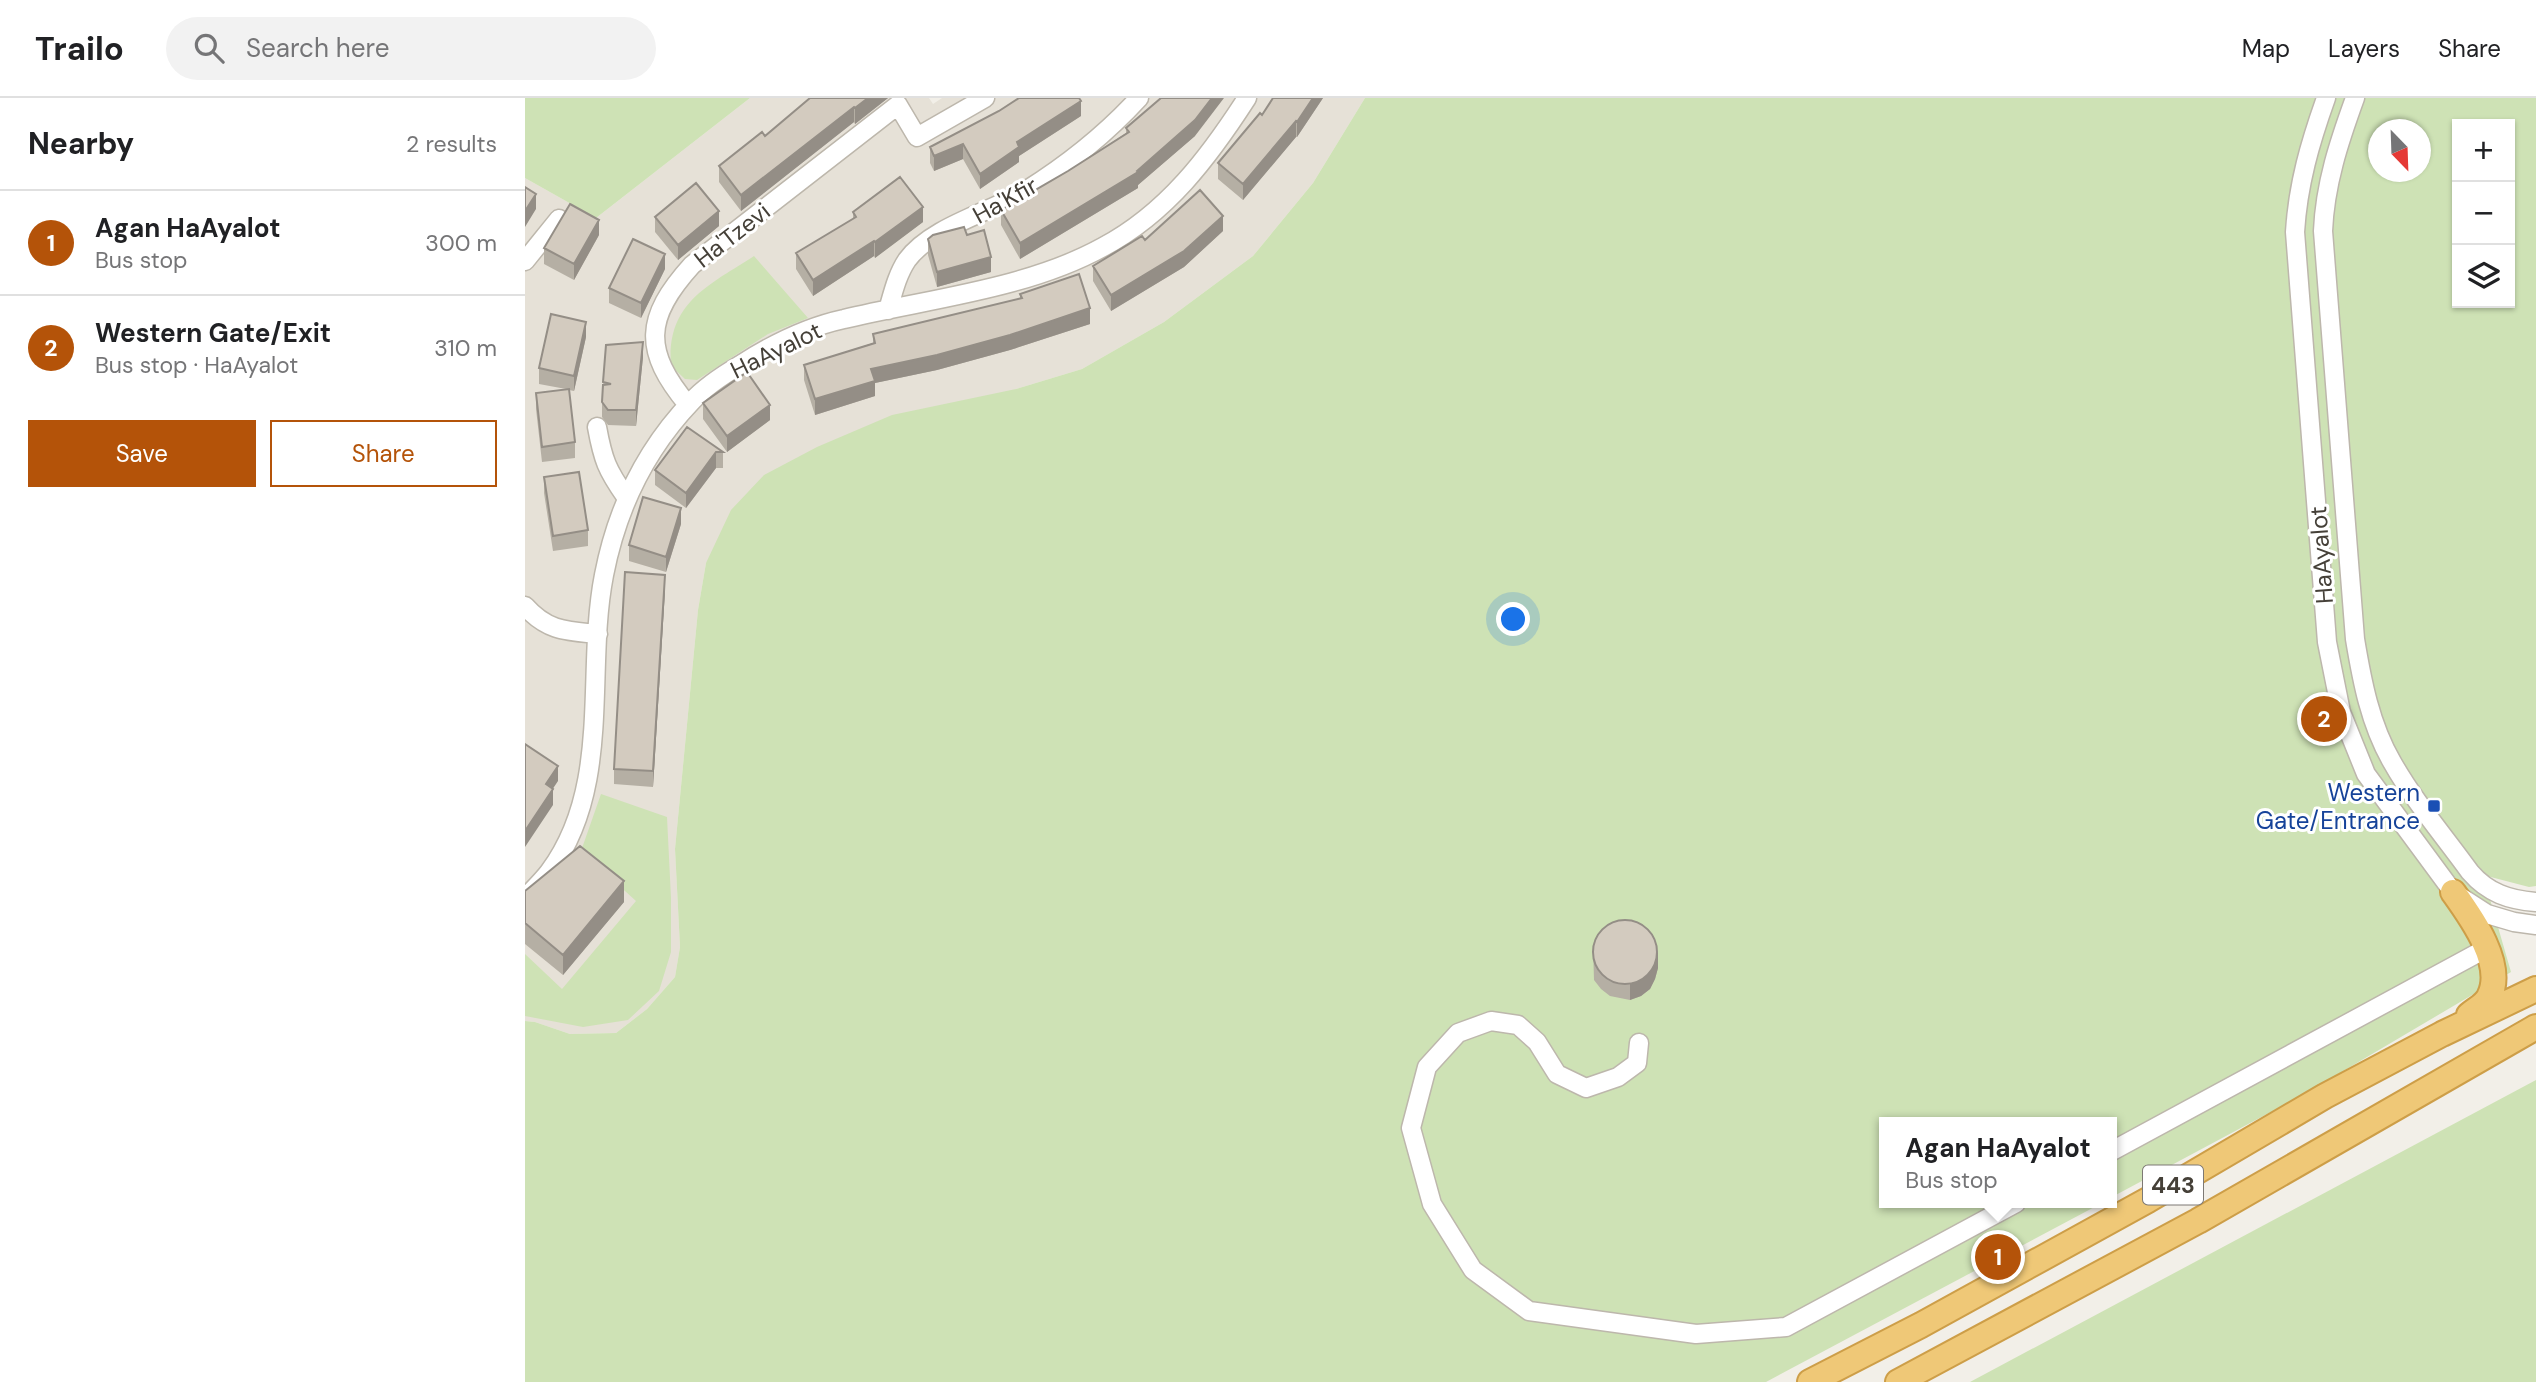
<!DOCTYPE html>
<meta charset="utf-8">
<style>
body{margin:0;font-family:"DM Sans",sans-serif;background:#f2f2f2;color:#202124}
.controls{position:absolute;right:21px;top:21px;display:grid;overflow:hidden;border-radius:0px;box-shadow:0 2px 5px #0004}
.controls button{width:63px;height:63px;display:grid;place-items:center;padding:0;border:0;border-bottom:2px solid #e0e0e0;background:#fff;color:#202124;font:35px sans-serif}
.compass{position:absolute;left:1843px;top:21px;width:63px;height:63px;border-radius:50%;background:#fff;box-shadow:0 2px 5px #0004;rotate:157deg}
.you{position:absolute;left:989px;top:522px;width:24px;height:24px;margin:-18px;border:5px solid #fff;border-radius:50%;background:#1a73e8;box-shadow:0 0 0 10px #1a73e833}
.badge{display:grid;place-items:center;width:46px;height:46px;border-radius:50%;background:#b45309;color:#fff;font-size:23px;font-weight:700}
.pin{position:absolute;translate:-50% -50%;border:4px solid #fff;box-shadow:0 2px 7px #0006}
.popup{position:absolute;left:1354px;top:1019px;width:238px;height:91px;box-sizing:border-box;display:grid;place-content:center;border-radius:0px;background:#fff;filter:drop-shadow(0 2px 5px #0005);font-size:23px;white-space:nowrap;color:#757577}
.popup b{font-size:26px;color:#202124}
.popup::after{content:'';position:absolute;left:50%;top:100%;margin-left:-14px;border:14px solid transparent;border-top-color:#fff}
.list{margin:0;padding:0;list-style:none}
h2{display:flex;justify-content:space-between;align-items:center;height:91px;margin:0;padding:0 28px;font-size:30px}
h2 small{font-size:23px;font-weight:400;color:#757577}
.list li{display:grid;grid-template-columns:46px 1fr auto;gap:21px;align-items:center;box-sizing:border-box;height:105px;padding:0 28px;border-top:2px solid #e0e0e0}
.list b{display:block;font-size:26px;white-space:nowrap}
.list p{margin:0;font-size:23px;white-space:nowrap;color:#757577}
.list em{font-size:23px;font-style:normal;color:#757577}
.actions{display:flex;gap:14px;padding:21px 28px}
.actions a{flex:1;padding:16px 0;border:2px solid #b45309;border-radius:0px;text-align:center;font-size:24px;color:#b45309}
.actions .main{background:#b45309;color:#fff}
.icon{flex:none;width:38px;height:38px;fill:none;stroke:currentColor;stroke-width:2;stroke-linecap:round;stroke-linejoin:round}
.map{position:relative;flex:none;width:2011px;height:1284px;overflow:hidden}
header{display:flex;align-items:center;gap:42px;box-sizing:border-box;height:98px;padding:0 35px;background:#fff;border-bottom:2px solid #e0e0e0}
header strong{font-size:33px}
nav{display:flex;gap:38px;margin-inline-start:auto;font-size:24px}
.search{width:490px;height:63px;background:#f2f2f2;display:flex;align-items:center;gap:18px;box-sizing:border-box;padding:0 24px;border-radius:38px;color:#757577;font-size:26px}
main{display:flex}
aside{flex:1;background:#fff}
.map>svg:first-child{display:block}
</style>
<header>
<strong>Trailo</strong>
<div class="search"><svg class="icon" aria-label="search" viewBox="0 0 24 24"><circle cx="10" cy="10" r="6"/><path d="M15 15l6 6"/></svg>Search here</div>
<nav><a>Map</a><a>Layers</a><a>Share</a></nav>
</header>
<main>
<aside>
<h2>Nearby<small>2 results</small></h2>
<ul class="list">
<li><span class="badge">1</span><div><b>Agan HaAyalot</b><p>Bus stop</p></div><em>300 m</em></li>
<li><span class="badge">2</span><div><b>Western Gate/Exit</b><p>Bus stop · HaAyalot</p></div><em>310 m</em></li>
</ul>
<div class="actions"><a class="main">Save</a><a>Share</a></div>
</aside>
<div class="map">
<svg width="2011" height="1284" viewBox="0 0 2011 1284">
<rect width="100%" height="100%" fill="#f2efe8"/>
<path fill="#e6e1d7" d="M 225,0 L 404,0 L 408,6 L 417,0 L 840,0 L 788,85 L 728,158 L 639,224 L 557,271 L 491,291 L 181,465 L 173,512 L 150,751 L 155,849 L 150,879 L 122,911 L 91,935 L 45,936 L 10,924 L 0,923 L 0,80 L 71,120 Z"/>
<path fill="#cee2b5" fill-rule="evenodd" d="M 0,0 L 225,0 L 71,120 L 0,80 Z
M 840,0 L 2011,0 L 2011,788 L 2004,789 L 1958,777 L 1986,874 L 1781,995 L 1587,1099 L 1587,1024 L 1359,1024 L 1359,1105 L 1577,1105 L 1241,1284 L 0,1284 L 0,923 L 10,924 L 45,936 L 91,935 L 122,911 L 150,879 L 155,849 L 150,751 L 173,512 L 181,465 L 206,412 L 239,377 L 292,349 L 367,317 L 491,291 L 557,271 L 639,224 L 728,158 L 788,85 ZM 1932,26 L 1985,26 L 1985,205 L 1932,205 ZM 1854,32 L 1896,32 L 1896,74 L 1854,74 Z
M 229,158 L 283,220 L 243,236 L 172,282 L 160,281 L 146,268 C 141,205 183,188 229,158 Z
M 76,696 L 142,719 L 146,800 L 146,854 L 134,893 L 103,922 L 58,929 L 0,918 L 0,856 L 37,891 L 111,803 L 56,753 Z
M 2011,982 L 2011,1284 L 1445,1284 Z"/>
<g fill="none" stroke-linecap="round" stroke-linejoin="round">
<g stroke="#bdb7ac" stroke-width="21">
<path id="minor" d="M 1801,0 C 1785,45 1773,86 1770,134 L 1802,544 L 1816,614 L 1841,676 L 1928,794 L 1962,816 L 1989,824 L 2011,827
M 1830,0 C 1814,44 1800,86 1798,133 L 1830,541 C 1837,583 1845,626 1867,664 C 1889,703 1919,738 1945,774 C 1963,795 1984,802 2011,804
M 0,163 L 34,121
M 363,212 C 368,195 372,177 382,162 C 407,128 467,114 502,92 C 545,65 580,37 614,0
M 163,307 C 118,253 119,220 167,167 L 373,7 L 392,39 L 460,0
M 72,329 C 78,362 82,372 101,399
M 0,508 C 22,533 41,533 73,536
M 0,800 C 8,792 17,783 24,774 C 88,688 60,574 79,477 C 92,410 120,352 167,303 C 180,289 198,277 215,267 C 246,247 282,229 319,221 C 402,201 502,191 578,149 C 642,115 684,59 722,0
M 1114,945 L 1112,965 L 1093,979 L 1061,990 L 1032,976 L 1012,944 L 993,927 L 966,923 L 933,935 L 902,969 L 886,1030 L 907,1106 L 948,1172 L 1004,1213 L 1171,1236 L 1261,1229 L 1491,1105
M 1587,1053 L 1962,850"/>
</g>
<g stroke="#cd9e48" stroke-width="28">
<path id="highway" d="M 1928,794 C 1946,819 1981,867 1964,899 C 1960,907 1951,911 1944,917
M 1285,1284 L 1396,1227 L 1623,1102 L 1800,998 L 1917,936 L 2011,891
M 1373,1284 L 1673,1123 L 2011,929"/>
</g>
<use href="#minor" stroke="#fff" stroke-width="18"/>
<use href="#highway" stroke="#efc877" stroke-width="24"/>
</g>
<path fill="#b5afa4" d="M 285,0 L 363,0 L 330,26 L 329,24 L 216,113 L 194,84 L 194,68 L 240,38 Z
M 798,0 L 772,39 L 771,39 L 718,102 L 693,81 L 693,65 L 737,17 Z
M 556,18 L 494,58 L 494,64 L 455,91 L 438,61 L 409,73 L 405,65 L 405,49 Z
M 601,30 L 670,38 L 613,87 L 613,90 L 495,161 L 476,127 L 476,112 L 543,73 L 601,35 Z
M 328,114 L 398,124 L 350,160 L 349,158 L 288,198 L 271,171 L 271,155 L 328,121 Z
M 130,119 L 194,128 L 153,162 L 130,134 Z
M 698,133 L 659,169 L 586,213 L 568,183 L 568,168 L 620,142 Z
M 74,137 L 49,182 L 19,166 L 19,150 Z
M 442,137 L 466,174 L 412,189 L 403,157 L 403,141 Z
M 140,171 L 116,220 L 84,205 L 84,190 Z
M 495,196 L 565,226 L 485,252 L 412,272 L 350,285 L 350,298 L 290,317 L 279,282 L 279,267 L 348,245 L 348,236 L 495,201 Z
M 61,239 L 49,293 L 44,292 L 50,344 L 50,360 L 17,364 L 11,311 L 11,295 L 41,291 L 14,286 L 14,270 Z
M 81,247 L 118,259 L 111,328 L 83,327 L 77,319 L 77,304 Z
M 178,305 L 245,322 L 202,354 L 178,321 Z
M 162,329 L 198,354 L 198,370 L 191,370 L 161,410 L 130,387 L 130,372 Z
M 19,379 L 63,432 L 63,448 L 28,453 L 19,395 Z
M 156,426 L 141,474 L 104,463 L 104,447 Z
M 140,492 L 128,689 L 89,686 L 89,671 Z
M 0,793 L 99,804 L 38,877 L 0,846 Z
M 1068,847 L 1133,870 L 1130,881 L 1125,891 L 1116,898 L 1105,902 L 1085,898 L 1076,891 L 1069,882 Z"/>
<path fill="#948e86" d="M 343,0 L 363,0 L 330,26 L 330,10 Z
M 687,0 L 699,0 L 670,38 L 613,87 L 613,90 L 495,161 L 495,145 L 612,73 Z
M 788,0 L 798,0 L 772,39 L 772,24 Z
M 556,3 L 556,18 L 494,58 L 494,64 L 455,91 L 455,76 L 492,44 Z
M 329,9 L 329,24 L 216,113 L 216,97 Z
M 771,23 L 771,39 L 718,102 L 718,86 Z
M 438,46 L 438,61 L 409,73 L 409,58 Z
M 11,96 L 11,111 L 0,129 L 0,113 Z
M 398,109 L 398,124 L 350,160 L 350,144 Z
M 194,113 L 194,128 L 153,162 L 153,147 Z
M 698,118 L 698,133 L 659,169 L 586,213 L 586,197 Z
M 74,122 L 74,137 L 49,182 L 49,166 Z
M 349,143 L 349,158 L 288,198 L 288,182 Z
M 140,156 L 140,171 L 116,220 L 116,205 Z
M 466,159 L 466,174 L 412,189 L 412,174 Z
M 565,210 L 565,226 L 485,252 L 412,272 L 350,285 L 350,298 L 290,317 L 290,301 L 346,271 Z
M 61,224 L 61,239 L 49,293 L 49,278 Z
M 118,244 L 118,259 L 111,328 L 111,312 Z
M 245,307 L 245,322 L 202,354 L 202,338 Z
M 191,354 L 191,370 L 161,410 L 161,395 Z
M 156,410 L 156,426 L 141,474 L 141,459 Z
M 140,477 L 140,492 L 128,689 L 128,673 Z
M 33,668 L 33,683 L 21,701 L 21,686 Z
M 28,691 L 28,707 L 0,749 L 0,733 Z
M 99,783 L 99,804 L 38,877 L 38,857 Z
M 1133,854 L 1133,870 L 1130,881 L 1125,891 L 1116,898 L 1105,902 L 1105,886 Z"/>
<path fill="#d3cbbf" stroke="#948e86" stroke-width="2" d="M 285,0 L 343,0 L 330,10 L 329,9 L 216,97 L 194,68 L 237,34 L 240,38 Z
M 494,0 L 554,0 L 556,3 L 492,44 L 494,49 L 455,76 L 438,46 L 409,58 L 405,49 L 474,13 Z
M 636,0 L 687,0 L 670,22 L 612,73 L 613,74 L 495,145 L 476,112 L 543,73 L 604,34 L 601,30 Z
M 748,0 L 788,0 L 772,24 L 771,23 L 718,86 L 693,65 L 735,15 L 737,17 Z
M 375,79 L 398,109 L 350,144 L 349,143 L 288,182 L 271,155 L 331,119 L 328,114 Z
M 171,85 L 194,113 L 153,147 L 130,119 Z
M 0,89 L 11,96 L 0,113 Z
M 675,92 L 698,118 L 659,153 L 586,197 L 568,168 L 617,138 L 620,142 Z
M 45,106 L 74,122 L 49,166 L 19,150 Z
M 439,129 L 442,137 L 459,132 L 466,159 L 412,174 L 403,141 L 408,137 Z
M 108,141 L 140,156 L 116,205 L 84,190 Z
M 554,176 L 565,210 L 485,237 L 412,257 L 346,271 L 350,283 L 290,301 L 279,267 L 350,245 L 348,236 L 497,200 L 495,196 Z
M 26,216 L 61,224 L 49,278 L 14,270 Z
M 118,244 L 111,312 L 83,312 L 77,304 L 78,287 L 86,286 L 78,284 L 81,247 Z
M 222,274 L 245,307 L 202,338 L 178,305 Z
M 44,291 L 50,344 L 17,349 L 11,295 Z
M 162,329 L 198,354 L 191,354 L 161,395 L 130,372 Z
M 54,374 L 63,432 L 28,438 L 19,379 Z
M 118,399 L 156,410 L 141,459 L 104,447 Z
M 100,474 L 140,477 L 128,673 L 89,671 Z
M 0,646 L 33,668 L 21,686 L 28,691 L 0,733 Z
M 55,748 L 99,783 L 38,857 L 0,825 L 0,793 Z
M1068 854a32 32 0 1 1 64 0a32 32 0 1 1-64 0Z"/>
<rect fill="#1a4fb4" stroke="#fff" stroke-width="2.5" x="1902" y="701" width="14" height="14" rx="3.5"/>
<g text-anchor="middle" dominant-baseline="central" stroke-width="6" stroke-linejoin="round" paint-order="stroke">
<rect fill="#fff" stroke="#7d7974" stroke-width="2" x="1618" y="1067.5" width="60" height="39" rx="5"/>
<g font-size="23" font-weight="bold" fill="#454038">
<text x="1648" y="1087">443</text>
</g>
<g font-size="24" fill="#454038" stroke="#fff">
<text transform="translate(480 102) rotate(-29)">Ha'Kfir</text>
<text transform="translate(207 137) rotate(-38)">Ha'Tzevi</text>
<text transform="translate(251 252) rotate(-26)">HaAyalot</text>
<text transform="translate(1796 457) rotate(-94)">HaAyalot</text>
</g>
<g font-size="24" fill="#164399" stroke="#fff" text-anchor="end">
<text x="1895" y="694">Western<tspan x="1895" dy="28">Gate/Entrance</tspan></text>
</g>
</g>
</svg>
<div class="controls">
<button>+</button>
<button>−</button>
<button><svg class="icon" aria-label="layers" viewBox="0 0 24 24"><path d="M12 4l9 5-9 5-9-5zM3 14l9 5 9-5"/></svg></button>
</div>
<svg class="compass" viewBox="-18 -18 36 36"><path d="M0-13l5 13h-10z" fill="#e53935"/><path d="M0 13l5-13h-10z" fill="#757577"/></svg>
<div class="you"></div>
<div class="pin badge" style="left:1473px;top:1159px">1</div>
<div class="popup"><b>Agan HaAyalot</b>Bus stop</div>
<div class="pin badge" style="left:1799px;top:621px">2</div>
</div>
</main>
